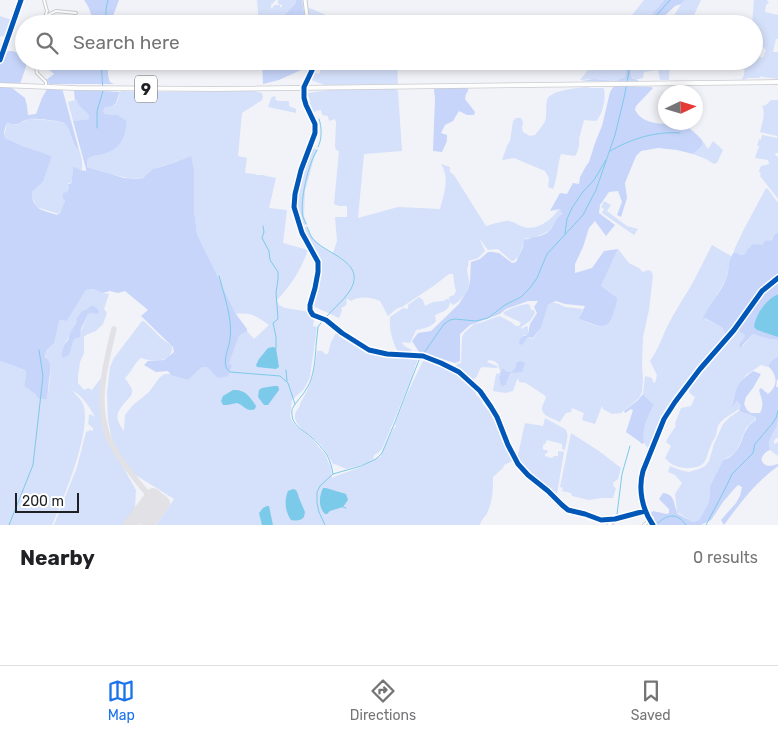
<!DOCTYPE html>
<style>
body{margin:0;font-family:Rubik,sans-serif;background:#f2f2f2;color:#202124}
.compass{position:absolute;left:658px;top:85px;width:45px;height:45px;border-radius:50%;background:#fff;box-shadow:0 2px 8px #0003;rotate:86deg}
.scale{position:absolute;left:15px;bottom:12px;width:64px;box-sizing:border-box;padding-left:5px;border:2px solid #1f2024;border-top:0;font-size:14px;line-height:18px;white-space:nowrap;color:#1f2024;-webkit-text-stroke:4px #fff;paint-order:stroke}
.list{margin:0;padding:0;list-style:none}
h2{display:flex;justify-content:space-between;align-items:center;height:65px;margin:0;padding:0 20px;font-size:21px}
h2 small{font-size:16px;font-weight:400;color:#757577}
.icon{flex:none;width:28px;height:28px;fill:none;stroke:currentColor;stroke-width:2;stroke-linecap:round;stroke-linejoin:round}
.map{position:relative;flex:none;width:778px;height:525px;overflow:hidden}
.search{position:absolute;background:#fff;box-shadow:0 2px 8px #0003;left:15px;right:15px;top:15px;height:55px;display:flex;align-items:center;gap:12px;box-sizing:border-box;padding:0 18px;border-radius:28px;color:#757577;font-size:19px}
.sheet{height:140px;background:#fff}
nav{display:flex;justify-content:space-around;align-items:center;box-sizing:border-box;height:70px;border-top:1px solid #e0e0e0;background:#fff;font-size:14px;color:#757577}
nav a{display:grid;justify-items:center;gap:2px}
nav .on{color:#1a73e8}
.map>svg:first-child{display:block}
</style>
<div class="map">
<svg width="778" height="525" viewBox="0 0 778 525">
<rect width="100%" height="100%" fill="#f2f3f8"/>
<path fill="#d5e0fa" fill-rule="evenodd" d="M 257,0 L 276,0 L 271,5 L 271,9 L 275,5 L 280,5 L 280,7 L 282,7 L 282,5 L 278,4 L 278,0 L 296,0 L 296,3 L 280,19 L 267,19 L 259,24 Z
M 644,0 L 664,0 L 644,24 L 625,24 Z
M 685,0 L 701,0 L 690,24 L 669,24 L 681,4 Z
M 754,0 L 767,0 L 769,3 L 766,5 L 765,12 L 778,15 L 778,39 L 776,39 L 773,52 L 778,52 L 778,79 L 763,77 L 761,76 L 759,78 L 748,78 L 743,80 L 742,79 L 744,75 L 745,61 L 754,61 L 754,56 L 762,57 L 762,59 L 766,50 L 759,44 L 761,37 L 754,36 L 754,24 L 752,24 Z
M 307,7 L 331,17 L 349,24 L 311,24 Z
M 0,16 L 12,20 L 8,37 L 2,36 L 0,37 Z
M 318,61 L 397,61 L 398,84 L 325,85 L 311,80 L 315,73 L 319,74 L 322,67 L 318,65 Z
M 595,61 L 614,61 L 626,67 L 626,74 L 625,77 L 617,81 L 594,79 L 580,80 Z
M 635,61 L 670,61 L 669,80 L 660,80 L 658,70 L 644,72 L 643,78 C 628,83 629,71 635,61 Z
M 586,87 L 591,88 L 603,88 L 604,89 C 606,99 603,114 596,121 L 584,120 L 579,139 C 580,144 578,152 575,156 L 561,154 C 557,166 558,177 553,189 L 548,187 L 549,178 L 545,171 L 514,158 L 502,160 L 507,146 L 510,141 L 513,121 L 516,118 L 521,118 L 523,122 L 522,128 L 523,132 L 530,136 L 535,135 C 538,131 542,127 544,123 C 548,116 545,108 547,100 C 550,90 577,88 586,87 Z
M 74,89 L 96,90 L 89,119 L 73,121 L 68,102 L 75,100 Z
M 395,89 L 398,91 L 402,151 L 364,154 L 358,218 L 398,207 L 440,209 C 444,194 450,178 441,164 L 450,167 L 450,172 L 454,175 L 486,226 C 490,225 506,220 509,221 C 515,222 519,226 524,227 C 537,231 551,220 558,210 L 560,209 L 562,213 L 558,217 L 549,231 L 534,238 L 526,238 L 518,257 L 513,261 L 511,261 C 509,258 501,252 498,249 L 488,250 L 479,238 L 485,251 L 478,258 L 468,261 C 469,264 468,267 467,269 C 467,273 469,278 469,282 C 469,291 460,302 453,305 L 450,302 C 450,310 442,312 435,315 L 436,321 C 432,327 423,329 416,330 L 410,343 L 402,342 C 403,347 409,347 412,351 L 402,354 L 398,352 C 392,341 389,329 390,317 L 403,308 L 408,309 L 408,305 L 419,297 L 423,300 L 425,306 L 433,302 L 443,301 L 447,299 L 449,300 L 449,297 L 454,295 L 456,291 L 455,288 L 453,274 L 449,274 L 435,285 L 402,307 C 397,307 392,313 388,316 L 380,301 C 370,297 360,296 351,301 L 348,299 L 346,300 L 347,303 L 345,306 L 341,308 L 342,310 L 339,318 L 311,305 L 317,286 L 319,263 L 302,232 L 303,228 L 306,227 C 312,238 321,248 333,253 L 337,241 L 335,217 L 347,217 L 347,206 L 339,206 L 334,204 L 339,151 L 336,150 L 335,147 L 336,122 L 335,119 L 329,121 L 328,116 L 322,115 L 321,110 C 311,111 316,115 307,107 L 310,101 L 308,95 L 308,93 L 329,90 Z
M 122,91 L 145,92 L 254,91 L 262,93 L 263,97 L 262,100 L 242,113 L 238,156 L 247,158 L 245,173 L 255,174 L 256,175 L 262,175 L 276,178 L 269,208 L 287,210 L 283,243 L 308,250 C 300,271 293,283 277,300 L 279,305 L 285,308 L 310,312 L 310,314 L 314,318 L 313,326 L 317,327 L 310,377 L 304,389 L 292,400 L 290,416 L 292,421 L 295,425 L 311,438 L 325,454 L 331,468 L 332,480 L 332,478 L 336,476 L 361,467 L 378,457 L 381,457 L 380,456 L 393,429 L 396,426 L 395,424 L 406,396 L 423,361 L 425,360 L 451,368 L 458,373 L 474,387 L 476,392 L 476,395 L 481,399 L 483,404 L 498,423 L 514,460 L 504,465 L 503,468 L 493,477 C 493,490 493,499 488,511 C 486,517 481,519 480,525 L 156,525 L 174,499 L 126,469 L 112,439 L 108,421 L 107,393 L 110,367 L 114,358 L 142,321 L 145,322 L 161,338 L 172,346 C 173,363 152,362 141,358 C 134,363 132,372 125,378 C 127,382 133,388 132,392 C 132,395 130,397 128,399 C 117,411 113,417 124,431 L 125,415 L 132,406 L 149,392 L 160,377 L 165,374 L 170,374 L 188,380 L 202,367 L 207,367 L 218,377 L 229,364 L 239,336 L 247,331 L 254,339 L 269,325 C 258,317 251,312 236,314 L 197,234 L 194,210 L 194,170 L 185,158 C 176,163 166,164 156,168 C 151,170 148,175 144,177 C 133,183 99,170 87,167 C 87,166 87,160 88,159 C 90,156 95,155 99,155 C 118,151 125,139 127,121 L 118,115 L 105,114 L 103,112 L 105,107 L 115,105 L 118,100 L 120,92 Z
M 274,96 L 276,97 L 275,99 L 278,101 L 289,101 L 289,106 L 296,109 L 296,113 L 268,107 L 271,98 Z
M 771,100 L 778,100 L 778,153 L 776,153 L 775,155 L 778,157 L 778,199 L 760,176 L 761,174 L 759,171 L 761,166 L 769,164 L 768,160 L 755,158 L 759,146 L 757,146 L 759,139 L 761,140 L 762,135 L 777,138 L 777,136 L 760,132 C 762,123 766,114 762,106 L 766,105 Z
M 28,119 C 34,119 61,121 64,123 C 70,127 70,137 74,144 C 75,146 77,148 79,150 C 81,154 83,164 82,169 L 80,170 L 73,169 L 73,177 L 70,184 L 68,183 L 69,187 L 66,193 L 64,205 L 59,214 L 36,207 L 32,196 L 32,192 L 43,182 L 47,168 L 32,150 L 5,138 L 4,137 L 7,123 L 17,125 Z
M 702,140 L 708,149 L 713,141 L 723,150 L 717,163 L 714,164 L 706,159 L 693,154 L 702,146 Z
M 311,147 L 318,150 L 314,158 L 305,191 L 304,216 L 307,224 L 302,226 C 287,206 303,168 311,147 Z
M 766,188 L 768,189 L 778,203 L 778,234 L 776,232 L 775,233 L 774,238 L 769,241 L 767,241 L 762,245 L 757,245 L 750,247 L 745,254 L 741,255 L 734,252 L 734,250 L 743,231 Z
M 604,201 L 611,205 L 607,211 L 627,226 L 638,229 L 634,235 L 602,213 L 604,209 L 601,207 Z
M 712,245 L 731,256 L 726,279 L 704,318 L 723,328 L 725,330 L 725,335 L 707,355 L 671,402 L 660,420 L 648,448 C 636,437 648,417 654,405 L 643,394 L 645,376 L 652,378 L 653,382 L 655,383 L 657,375 L 650,361 C 658,350 662,337 668,325 C 674,313 681,302 688,291 C 697,276 704,260 712,245 Z
M 618,249 L 629,263 L 639,268 L 643,272 L 648,270 L 651,271 L 653,275 L 649,310 L 643,337 L 642,364 L 643,380 L 642,392 L 639,398 L 621,413 L 612,414 L 603,409 L 602,406 L 595,424 L 582,420 L 584,413 L 572,408 L 571,412 L 566,413 L 560,422 C 554,419 544,417 542,410 C 541,407 545,401 546,397 L 544,395 L 526,383 L 519,382 L 519,379 L 517,380 L 513,391 L 505,393 L 493,391 L 496,374 L 501,373 L 501,383 L 505,386 L 507,383 L 509,374 L 511,372 L 507,372 L 503,368 L 501,371 L 499,369 L 498,364 L 494,361 L 489,360 L 487,362 L 497,366 L 498,367 L 496,368 L 482,367 C 477,371 480,376 473,380 L 470,380 L 462,373 L 461,370 L 458,370 L 455,368 L 457,364 L 461,363 L 462,337 L 464,333 L 474,324 L 483,322 L 493,318 L 500,316 L 511,322 L 516,326 L 519,326 L 521,323 L 520,322 L 505,315 L 503,313 C 510,308 520,305 528,304 L 530,306 L 531,310 L 534,310 L 535,313 L 530,321 L 521,327 L 522,329 L 526,326 L 528,327 L 528,334 L 527,335 L 524,335 L 522,344 L 525,340 L 528,337 L 533,339 C 541,329 543,317 548,305 C 556,301 558,304 565,307 C 571,308 577,308 583,309 L 580,319 C 586,322 601,330 607,324 C 611,321 613,314 615,310 L 601,286 Z
M 93,289 L 99,292 L 109,294 L 104,309 L 107,313 L 103,324 L 96,331 L 86,335 L 84,337 L 84,353 L 80,362 L 78,376 L 78,383 L 84,390 L 88,388 L 92,390 L 101,378 L 104,379 L 104,406 L 106,427 L 110,444 L 136,490 L 135,508 L 123,525 L 54,525 L 77,467 L 86,432 L 90,430 L 93,431 L 93,428 L 88,424 L 89,415 L 90,414 L 95,417 C 90,408 82,395 73,391 C 75,394 80,398 82,402 C 95,424 62,502 52,525 L 0,525 L 0,361 L 25,370 L 26,375 L 24,386 L 35,394 L 39,399 L 47,399 C 48,393 52,370 50,366 C 48,359 44,358 46,351 C 48,349 50,347 52,345 C 55,341 57,326 60,320 L 67,321 L 86,290 ZM 87,309 L 92,313 L 88,314 L 80,334 L 74,339 L 71,348 L 61,355 L 64,345 L 77,322 C 76,315 81,311 87,309 Z
M 737,330 L 745,335 L 741,341 L 743,346 L 753,334 L 775,338 L 778,340 L 778,356 L 767,367 L 761,365 L 746,375 L 737,389 L 734,396 L 732,405 L 737,401 L 741,406 L 741,408 C 733,413 725,417 719,424 C 717,427 717,431 716,435 C 715,438 712,442 711,445 C 705,459 708,467 689,468 C 679,468 672,466 665,458 L 671,446 L 666,442 L 669,436 L 676,426 L 675,424 L 681,408 L 691,406 L 695,397 C 691,394 687,392 689,386 L 704,367 L 707,367 L 710,365 L 711,358 Z
M 336,333 L 339,333 C 349,340 358,347 370,352 C 377,354 384,353 390,357 C 398,355 408,358 417,356 L 418,358 L 410,382 L 382,449 L 378,453 L 374,455 L 373,459 L 365,464 L 346,469 L 335,464 L 334,465 C 329,458 326,451 321,445 C 310,433 284,423 300,406 L 300,404 C 312,383 314,375 317,351 C 321,350 323,351 325,354 L 328,354 L 331,342 Z
M 739,411 L 756,417 L 755,420 L 751,423 L 746,428 L 736,453 L 723,460 L 710,486 L 709,501 L 707,506 L 699,520 L 693,522 L 677,512 L 675,494 L 682,483 L 675,475 L 668,472 L 670,466 L 680,470 L 689,472 L 699,469 L 705,466 L 709,461 L 714,444 L 723,424 L 730,417 Z
M 545,418 L 565,429 C 570,434 566,443 565,450 L 562,449 L 562,444 L 547,440 L 545,444 L 543,445 L 543,449 L 544,450 L 547,450 L 548,452 L 545,454 L 545,456 L 552,458 L 554,456 L 558,456 L 558,451 L 564,452 L 557,494 L 527,472 L 517,459 L 525,423 L 543,426 Z
M 778,423 L 778,438 L 776,438 L 774,441 L 774,444 L 778,442 L 778,456 L 770,450 C 767,440 772,431 778,423 Z
M 571,433 L 599,451 L 621,468 L 618,479 L 613,483 L 614,487 L 616,488 L 613,498 L 601,498 L 589,500 L 572,496 L 571,493 L 562,491 L 563,488 L 560,487 Z"/>
<path fill="#c7d5fa" d="M 84,0 L 119,0 L 113,16 L 112,24 L 91,24 C 93,16 89,6 84,0 Z
M 296,0 L 302,0 L 306,24 L 259,24 L 265,19 L 280,19 L 296,3 Z
M 664,0 L 685,0 L 681,4 L 675,6 L 656,24 L 644,24 Z
M 9,51 L 13,51 L 24,56 L 24,61 L 28,61 L 20,84 L 0,83 L 0,65 L 4,53 Z
M 47,61 L 109,61 C 108,69 107,75 110,82 L 114,84 L 49,84 L 46,80 L 54,74 L 48,69 Z
M 262,61 L 312,61 L 312,65 L 279,80 L 263,84 Z
M 614,61 L 634,61 C 631,67 629,71 632,78 L 638,80 L 638,81 L 581,81 L 594,79 L 616,81 L 625,77 L 626,74 L 626,67 Z
M 614,86 L 651,87 L 653,88 L 636,106 L 635,110 C 645,128 666,122 683,125 C 690,127 697,135 702,140 L 702,146 L 693,154 L 677,150 L 658,148 L 641,151 L 636,156 L 625,183 L 627,198 L 621,217 L 617,215 L 622,202 L 618,191 L 609,192 L 600,205 L 599,213 L 615,225 L 606,236 L 595,221 L 589,228 L 583,247 L 575,264 L 575,273 L 592,268 L 604,251 L 618,249 L 601,286 L 617,298 C 616,305 613,325 603,326 C 598,327 585,321 579,319 L 585,306 L 565,304 L 556,301 L 548,305 L 541,327 L 533,338 L 528,337 C 525,340 524,344 521,345 L 519,343 C 520,336 524,337 528,334 L 530,324 L 537,313 L 534,307 L 538,301 L 528,301 L 506,309 L 500,314 L 470,325 L 460,334 L 460,361 L 455,363 L 419,352 L 412,341 L 418,333 L 431,331 L 459,304 L 468,289 L 470,281 L 471,262 L 480,259 L 488,252 L 492,252 L 499,253 L 512,263 L 516,262 L 523,247 L 524,240 C 531,237 545,237 550,230 C 554,225 556,217 562,214 L 560,209 L 550,211 L 560,193 L 567,194 L 573,183 L 579,184 L 580,177 L 586,166 L 589,162 L 595,143 L 602,126 L 610,92 Z
M 0,87 L 12,88 L 25,98 L 27,106 L 28,115 L 36,114 L 42,98 L 47,89 L 62,88 L 79,150 C 70,143 72,129 64,123 C 62,121 33,118 29,119 C 18,121 23,127 7,123 C 5,127 3,134 5,138 L 25,147 L 40,152 L 51,156 L 51,158 L 43,182 L 32,192 C 32,210 42,210 57,215 L 60,213 L 65,201 L 63,198 L 63,193 L 67,192 L 69,187 L 68,184 L 71,184 L 73,172 L 73,167 L 77,168 L 80,170 L 86,171 L 86,169 L 73,121 L 89,119 L 89,115 L 78,104 L 77,100 L 75,100 L 74,89 L 120,92 C 115,102 119,106 105,107 L 103,112 L 105,114 L 118,115 L 127,121 C 125,140 119,151 99,155 C 96,155 90,156 88,159 C 87,160 87,165 87,167 L 124,178 L 138,179 L 143,178 L 153,169 L 173,163 L 191,156 L 194,170 L 194,210 L 197,234 L 236,314 L 247,329 L 247,331 L 239,336 L 229,364 L 232,365 L 228,376 L 218,378 L 207,367 L 202,367 L 188,380 L 171,375 L 168,371 L 156,372 L 144,365 L 148,361 L 164,360 L 174,352 L 173,347 L 141,316 L 148,310 L 125,291 L 118,293 L 110,291 L 102,293 L 93,289 L 86,290 L 67,321 L 60,320 L 59,322 L 54,343 L 46,351 L 45,357 C 53,363 50,372 49,381 C 48,387 48,393 47,399 L 39,399 L 35,394 L 24,386 L 26,375 L 25,370 L 0,361 Z
M 434,88 L 468,88 L 468,91 L 466,94 L 465,99 L 475,112 L 474,115 L 467,115 L 459,111 L 453,121 L 445,125 L 441,133 L 447,135 L 447,141 L 442,152 L 433,151 L 435,98 L 434,91 Z
M 776,232 L 778,234 L 778,294 C 765,301 761,309 755,322 L 757,330 L 777,336 L 778,337 L 778,340 L 775,339 L 770,339 L 753,334 L 740,348 L 739,345 L 745,335 L 737,330 L 731,337 L 725,333 L 723,328 L 705,318 L 702,321 C 708,305 720,294 726,279 C 730,269 727,261 734,252 L 741,255 L 745,254 L 748,249 L 753,244 L 762,245 L 765,241 L 772,240 Z
M 91,306 C 95,306 98,308 99,312 L 97,314 L 92,313 L 88,314 L 81,329 L 80,337 L 74,339 L 69,355 L 63,358 L 61,355 L 64,345 L 68,340 L 70,333 L 77,322 L 76,319 L 80,313 L 82,311 L 87,309 Z
M 778,356 L 778,379 L 777,380 L 776,387 L 778,387 C 778,398 778,410 778,420 C 777,432 766,436 770,450 C 764,452 757,461 766,465 C 769,467 774,465 778,464 L 778,466 C 756,482 740,503 724,525 L 721,520 L 736,503 L 740,496 L 742,487 L 738,485 L 735,488 L 723,502 L 711,520 L 701,525 L 656,525 L 654,522 L 654,517 L 649,514 L 653,511 L 667,514 L 669,513 L 669,509 L 659,499 L 663,493 C 676,494 673,505 678,514 L 693,522 L 699,520 L 707,506 L 709,501 L 710,486 L 723,460 C 727,459 731,457 734,454 C 744,444 741,429 756,420 L 756,417 L 739,411 L 741,406 L 737,401 L 732,407 C 736,387 737,383 753,371 L 761,374 L 753,388 L 746,397 L 744,404 L 747,410 L 751,413 L 760,413 C 765,403 761,399 759,390 L 761,388 L 768,394 C 778,386 778,375 768,366 L 771,362 Z
M 520,361 L 525,363 L 522,372 L 510,373 L 506,385 L 503,386 L 501,385 L 499,377 L 501,375 L 500,372 L 503,368 L 507,372 L 512,372 L 516,367 L 516,363 Z
M 643,394 L 654,405 C 648,416 641,430 644,443 L 642,444 L 640,442 L 626,432 L 633,410 L 631,409 L 625,413 L 624,411 L 638,400 Z"/>
<path fill="#7ccae9" d="M 778,294 L 778,337 L 757,330 L 754,327 C 756,313 766,300 778,294 Z
M 273,347 L 276,348 L 279,367 L 276,369 L 257,367 L 256,365 L 259,359 L 268,348 Z
M 274,386 L 278,386 L 279,389 L 279,390 L 268,405 L 264,405 L 258,397 L 259,390 L 262,388 Z
M 233,390 C 244,389 250,396 256,406 L 255,409 C 247,413 244,405 237,403 L 227,405 L 223,405 L 221,401 L 223,396 Z
M 323,488 L 326,488 L 346,494 L 348,500 L 343,507 L 330,511 L 327,514 L 325,514 C 318,507 319,496 323,488 Z
M 293,489 L 296,490 L 298,494 L 299,498 L 305,512 L 304,517 C 300,521 297,521 291,520 C 285,512 284,500 288,491 Z
M 267,506 L 269,506 L 273,525 L 262,525 L 259,513 L 263,508 Z"/>
<g fill="none" stroke-linecap="round" stroke-linejoin="round">
<path stroke="#7ccae9" stroke-width="1" d="M 106,24 L 106,9 L 108,0
M 649,24 L 670,0
M 97,128 L 97,111 L 103,91 L 101,61
M 318,147 C 322,140 322,127 319,119
M 610,151 C 631,139 655,131 680,133
M 306,224 C 305,222 304,219 303,217 C 299,202 309,162 317,150
M 263,226 L 264,232 L 262,238 L 269,251 L 270,260 L 278,272 L 278,279 L 276,293 L 278,319 L 273,323 L 276,337 L 276,348
M 307,227 C 309,230 310,235 312,238 C 326,255 369,262 349,292 C 343,301 334,308 327,316
M 565,234 L 567,219 L 572,208 L 582,193 L 594,180 L 606,160
M 219,276 C 224,295 233,320 230,339 C 229,349 220,365 230,372 L 280,376 L 288,383 L 295,404
M 316,346 L 318,327 L 323,320
M 286,370 L 287,381
M 292,409 C 296,401 303,396 307,388 C 314,377 315,360 316,347
M 292,410 C 290,425 302,429 311,437 C 317,442 323,449 327,455 C 330,461 332,467 333,474
M 343,507 L 346,508
M 617,514 L 622,474 L 630,446
M 9,525 L 33,465 L 43,376 L 39,350
M 325,525 L 319,512 L 317,503 L 317,492 L 320,486 L 333,474 L 361,466 L 376,459 L 382,453 L 395,422 L 419,360 L 444,324 L 450,320 L 455,319 L 476,321 L 488,318 L 505,305 L 521,297 L 530,288 L 537,278 L 547,254 L 583,215 L 596,190 L 615,135 L 624,98 L 631,61
M 656,525 C 666,514 677,512 686,525
M 706,525 L 726,487 L 732,474 L 753,453 L 755,444 L 772,424 L 776,418 L 778,411"/>
<path stroke="#e2e2e6" stroke-width="5.5" d="M 114,329 C 105,366 93,408 112,445 C 123,466 140,484 155,503"/>
<path stroke="#e2e2e6" stroke-width="14" d="M 130,525 L 153,495 L 163,503 L 147,525"/>
<g stroke="#cacbcf" stroke-width="4">
<path id="street" d="M 46,16 L 56,11 L 76,13
M 43,24 L 47,11 L 44,0
M 0,60 L 21,0
M 35,61 L 37,73 L 46,82 L 46,87
M 304,87 L 304,98 L 306,105 L 315,124 L 316,129 L 314,138 L 309,147 L 301,170 L 295,194 L 294,207 L 302,233 L 318,262 L 318,272 L 315,288 L 310,305 L 310,310 L 311,312 L 313,315 L 326,320 L 342,333 L 369,350 L 387,354 L 423,356 L 441,363 L 459,372 L 480,391 L 491,407 L 497,417 L 514,457 L 518,464 L 528,475 L 548,491 L 562,505 L 568,510 L 585,514 L 598,519 L 615,519
M 644,525 L 650,520"/>
</g>
<g stroke="#cacbcf" stroke-width="5">
<path id="secondary" d="M 305,0 L 308,24
M 304,87 L 315,64 L 316,61
M 609,525 L 615,519 L 645,511
M 653,525 C 642,509 638,489 643,471 L 664,419 L 675,402 L 700,369 L 734,330 L 762,291 L 778,278"/>
</g>
<g stroke="#cacbcf" stroke-width="5.5">
<path id="primary" d="M 0,85 L 75,88 L 216,89 L 778,82"/>
</g>
<use href="#street" stroke="#fdfdfe" stroke-width="2"/>
<use href="#secondary" stroke="#fdfdfe" stroke-width="3"/>
<use href="#primary" stroke="#fdfdfe" stroke-width="4"/>
<g stroke="#fff" stroke-width="8">
<path id="cycleway" d="M 0,60 L 21,0
M 316,61 L 315,64 L 304,87 L 304,98 L 306,105 L 315,124 L 315,133 L 301,170 L 295,194 L 294,207 L 302,233 L 318,262 L 318,272 L 315,288 L 310,305 L 310,310 L 311,312 L 313,315 L 326,320 L 342,333 L 369,350 L 387,354 L 423,356 L 441,363 L 459,372 L 480,391 L 491,407 L 497,417 L 508,445 L 518,464 L 528,475 L 548,491 L 562,505 L 568,510 L 585,514 L 601,520 L 615,519 L 645,511
M 653,525 C 642,509 638,489 643,471 L 664,419 L 675,402 L 700,369 L 734,330 L 762,291 L 778,278"/>
</g>
<use href="#cycleway" stroke="#0057b8" stroke-width="5"/>
</g>
<g text-anchor="middle" dominant-baseline="central" stroke-width="4.5" stroke-linejoin="round" paint-order="stroke">
<rect fill="#fff" stroke="#626366" stroke-width="1" x="135" y="75.5" width="22" height="27" rx="4"/>
<g font-size="16" font-weight="bold" fill="#1f2024">
<text x="146" y="89">9</text>
</g>
</g>
</svg>
<svg class="compass" viewBox="-18 -18 36 36"><path d="M0-13l5 13h-10z" fill="#e53935"/><path d="M0 13l5-13h-10z" fill="#757577"/></svg>
<div class="scale">200 m</div>
<div class="search"><svg class="icon" aria-label="search" viewBox="0 0 24 24"><circle cx="10" cy="10" r="6"/><path d="M15 15l6 6"/></svg>Search here</div>
</div>
<section class="sheet">
<h2>Nearby<small>0 results</small></h2>
<ul class="list">
</ul>
</section>
<nav>
<a class="on"><svg class="icon" aria-label="map" viewBox="0 0 24 24"><path d="M3 6l6-2 6 2 6-2v14l-6 2-6-2-6 2zM9 4v14M15 6v14"/></svg>Map</a>
<a><svg class="icon" aria-label="directions" viewBox="0 0 24 24"><path d="M12 3l9 9-9 9-9-9zM9 14v-3h6M13 9l2 2-2 2"/></svg>Directions</a>
<a><svg class="icon" aria-label="saved" viewBox="0 0 24 24"><path d="M7 4h10v16l-5-4-5 4z"/></svg>Saved</a>
</nav>
